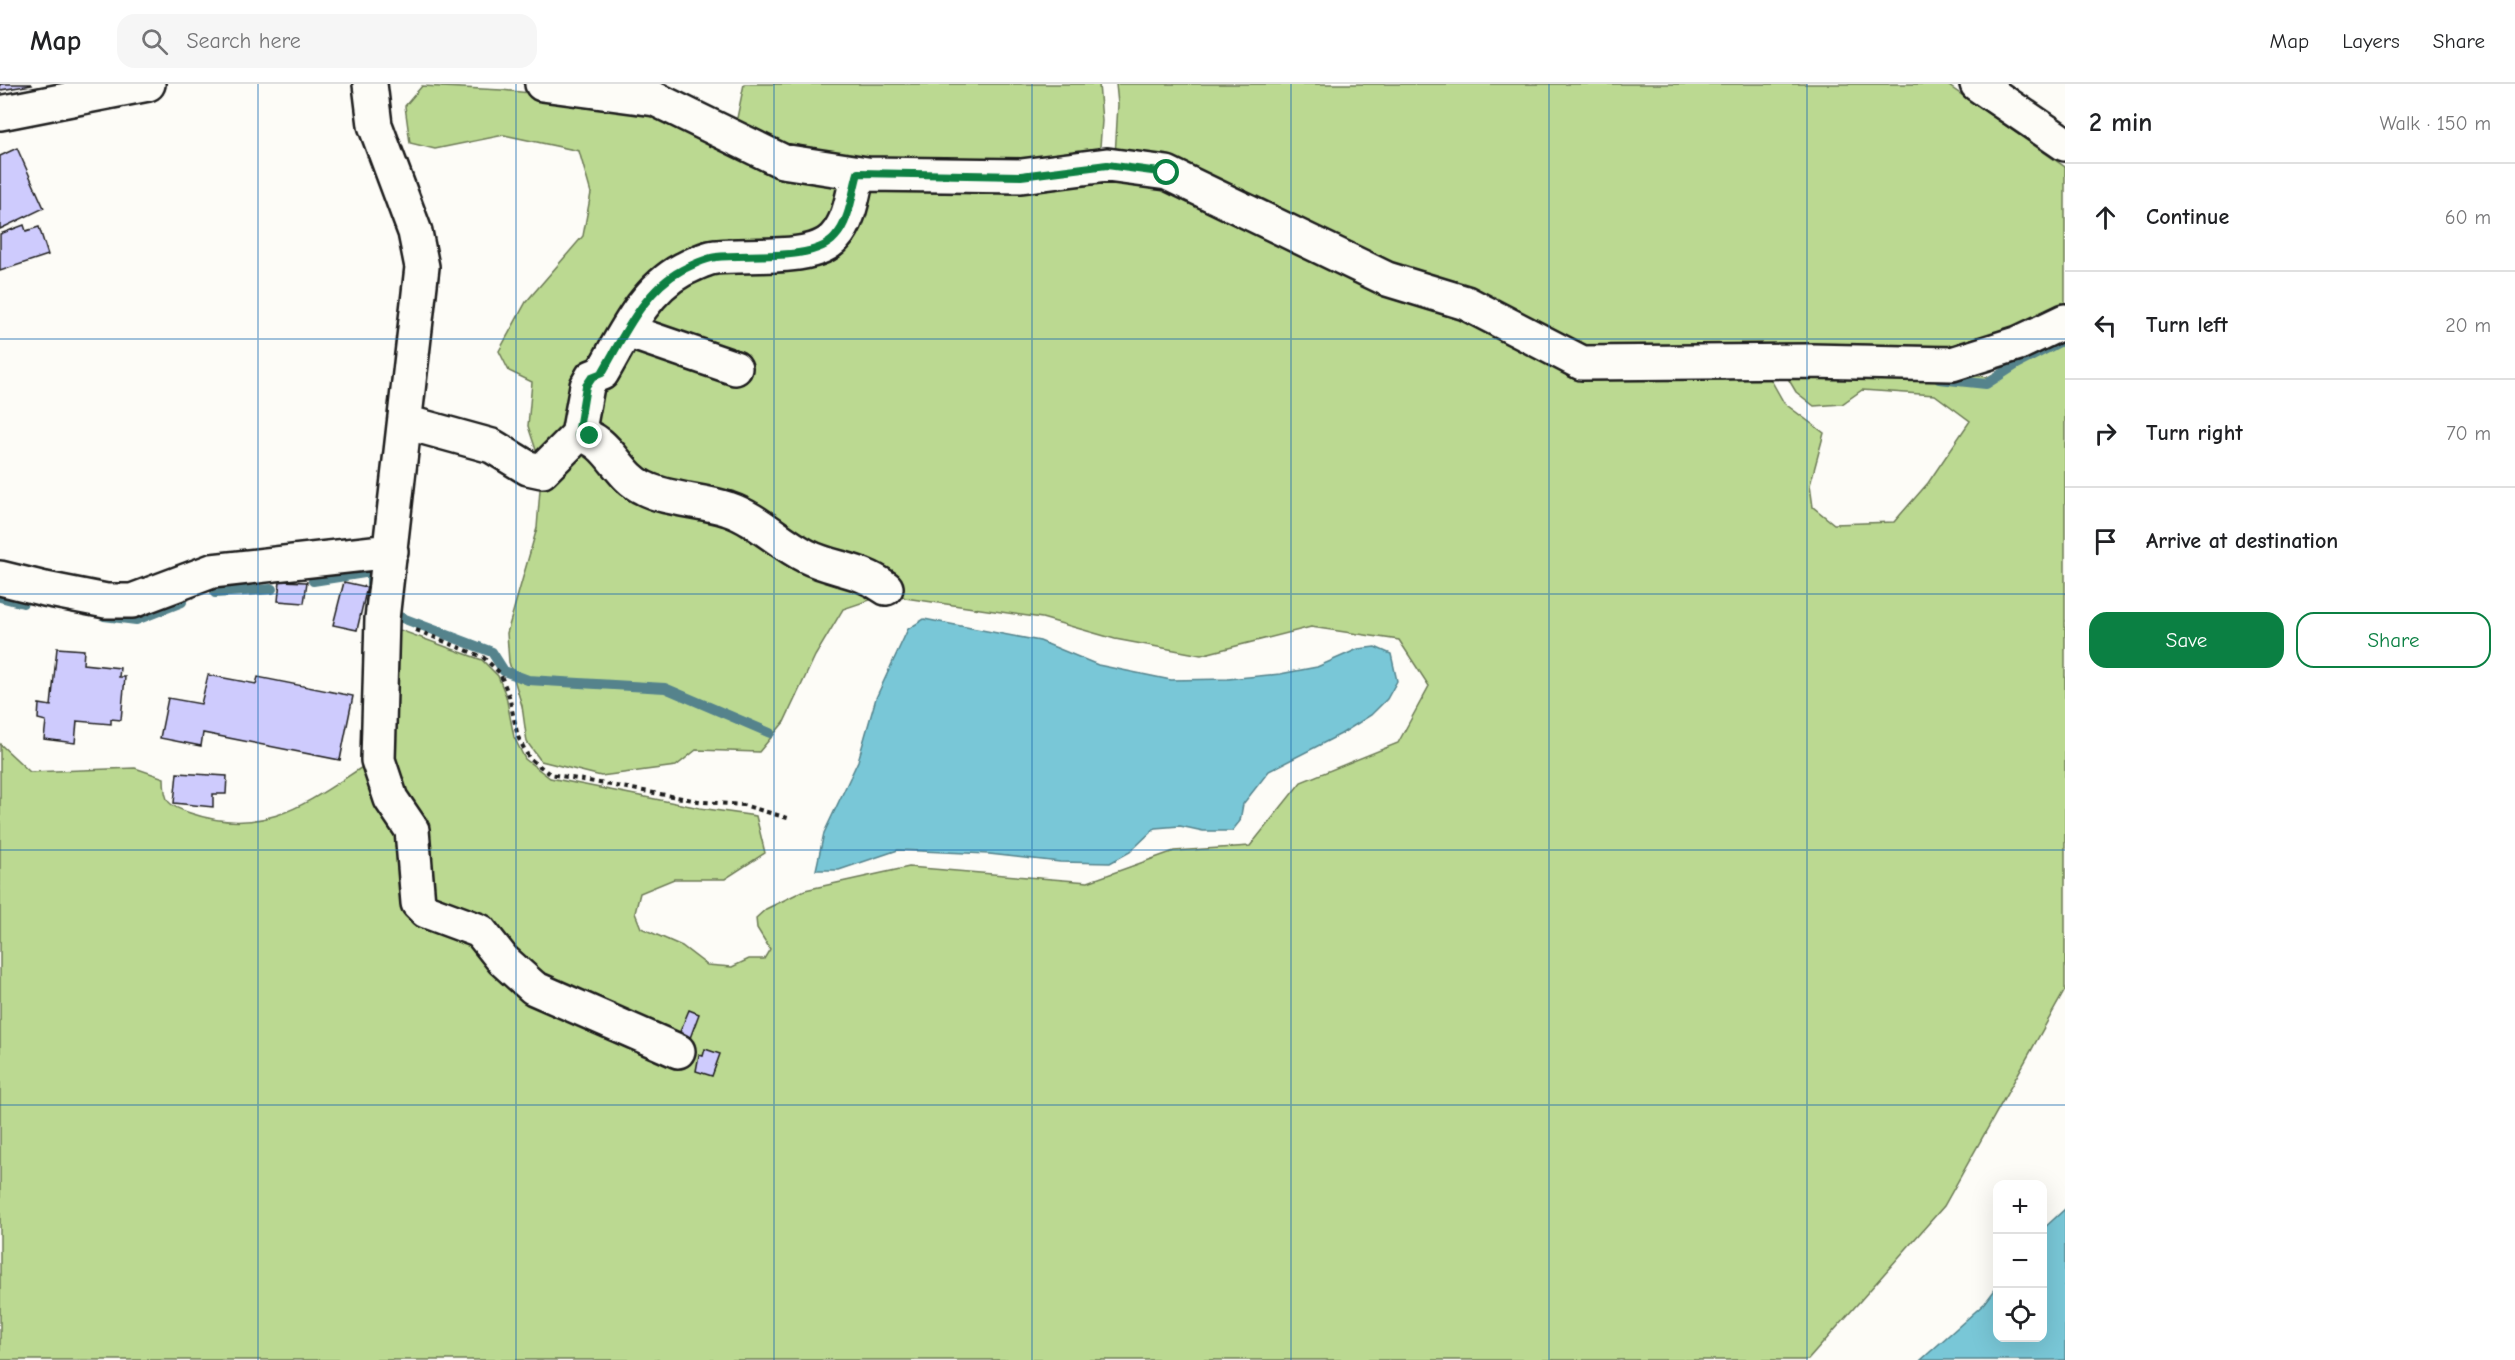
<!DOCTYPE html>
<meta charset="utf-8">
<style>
body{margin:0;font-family:"Comic Neue",sans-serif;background:#f6f6f6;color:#202124}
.controls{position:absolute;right:18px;bottom:18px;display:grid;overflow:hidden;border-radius:12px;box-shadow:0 6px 24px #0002}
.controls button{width:54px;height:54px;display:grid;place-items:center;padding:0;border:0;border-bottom:2px solid #e0e0e0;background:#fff;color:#202124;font:30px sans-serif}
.stop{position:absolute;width:18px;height:18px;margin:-14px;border:4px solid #0b8043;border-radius:50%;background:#fff}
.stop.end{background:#0b8043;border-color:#fff;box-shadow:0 2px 6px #0008}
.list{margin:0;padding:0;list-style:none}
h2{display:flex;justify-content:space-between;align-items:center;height:78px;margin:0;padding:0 24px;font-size:26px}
h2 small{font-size:20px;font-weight:400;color:#757577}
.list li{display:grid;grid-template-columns:39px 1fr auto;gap:18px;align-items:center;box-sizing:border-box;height:108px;padding:0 24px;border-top:2px solid #e0e0e0}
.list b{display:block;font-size:22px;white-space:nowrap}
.list em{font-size:20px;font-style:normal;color:#757577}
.actions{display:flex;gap:12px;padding:18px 24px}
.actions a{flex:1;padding:14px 0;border:2px solid #0b8043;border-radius:18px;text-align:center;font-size:21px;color:#0b8043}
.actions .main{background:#0b8043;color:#fff}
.icon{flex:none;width:33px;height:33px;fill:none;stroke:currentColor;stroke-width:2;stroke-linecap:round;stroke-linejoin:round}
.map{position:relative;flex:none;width:2065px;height:1276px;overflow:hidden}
header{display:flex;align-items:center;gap:36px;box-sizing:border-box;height:84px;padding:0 30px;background:#fff;border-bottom:2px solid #e0e0e0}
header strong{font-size:28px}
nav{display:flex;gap:33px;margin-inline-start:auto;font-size:21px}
.search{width:420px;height:54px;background:#f6f6f6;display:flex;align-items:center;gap:15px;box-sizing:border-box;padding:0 21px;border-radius:18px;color:#757577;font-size:22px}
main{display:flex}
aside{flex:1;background:#fff}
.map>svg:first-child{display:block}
</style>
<header>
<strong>Map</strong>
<div class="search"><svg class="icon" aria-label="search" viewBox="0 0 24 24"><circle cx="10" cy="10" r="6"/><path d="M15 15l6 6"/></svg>Search here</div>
<nav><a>Map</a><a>Layers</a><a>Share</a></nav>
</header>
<main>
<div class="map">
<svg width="2065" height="1276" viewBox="0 0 2065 1276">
<rect width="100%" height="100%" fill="#fdfcf7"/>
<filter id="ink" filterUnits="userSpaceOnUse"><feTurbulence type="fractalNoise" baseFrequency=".0167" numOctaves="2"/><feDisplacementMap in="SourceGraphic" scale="12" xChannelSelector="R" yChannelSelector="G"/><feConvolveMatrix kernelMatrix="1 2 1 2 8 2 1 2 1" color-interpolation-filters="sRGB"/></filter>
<g filter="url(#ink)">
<path fill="#bbd991" stroke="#6c7a56" stroke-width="1.5" d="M 744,0 L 1099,0 L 1102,37 L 1099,75 L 943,82 L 795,68 L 736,39 Z
M 1116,0 L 1946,0 L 2065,83 L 2065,227 L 1967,261 L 1601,270 L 1115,73 L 1118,20 Z
M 422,2 L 502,6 L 612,18 L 850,97 L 831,151 L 685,178 L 575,347 L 541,381 L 528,342 L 532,298 L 509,287 L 499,267 L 526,218 L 583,152 L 591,109 L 579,67 L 504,51 L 435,65 L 410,59 L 405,22 Z
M 1088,96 C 1124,96 1151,94 1185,107 L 1383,204 L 1474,236 L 1532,269 L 1574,287 L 1600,292 L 1756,286 L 1771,296 L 1784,319 L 1824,349 L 1810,401 L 1813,423 L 1834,440 L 1894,438 L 1928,399 L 1970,337 L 1935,311 L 1862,306 L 1842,320 L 1814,322 L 1796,308 L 1786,291 L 1792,285 L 1865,281 L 1988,293 L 2065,251 L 2065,906 L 1944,1122 L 1808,1276 L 0,1276 L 0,660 L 30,688 L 135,684 L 164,694 C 164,719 168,721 190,729 C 269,756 312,714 375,675 C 378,690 380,706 387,719 C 393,729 403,738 408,749 C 418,771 402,799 413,821 C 420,834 459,841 473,851 C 492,862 504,888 524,902 C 570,933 626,952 677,973 L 681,963 L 548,905 L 528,893 L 508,873 L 495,855 L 484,844 L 455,829 L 431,822 L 423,814 L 421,802 L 421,760 L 418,748 L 396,712 L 385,670 L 389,542 L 482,576 L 498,592 L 506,612 L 514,653 L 525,675 L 550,694 L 700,724 L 756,732 L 765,769 L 725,795 L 674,795 L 640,809 L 635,829 L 641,844 L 682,862 L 707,881 L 732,883 L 749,875 L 764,875 L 770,865 L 757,844 L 756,834 L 766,825 L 805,806 L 909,783 L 1088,798 L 1174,767 L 1250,762 L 1301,698 L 1398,659 L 1429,602 L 1399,556 L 1311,543 L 1201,571 L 1115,555 L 1042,534 L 905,514 L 878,491 L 846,478 L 826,474 L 806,466 L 749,430 L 729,420 L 650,400 L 623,382 L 609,360 L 601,352 L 585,346 L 595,297 L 605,293 L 630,252 L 736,289 L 739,282 L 634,246 C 649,218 673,192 704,181 C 730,172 776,178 805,173 C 818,171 828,169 838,159 C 852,144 855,117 860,99 L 934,102 Z
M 577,360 L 682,420 L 885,511 L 843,525 L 815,572 L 784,638 L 759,668 L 696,666 L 676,682 L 601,692 L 541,677 L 527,658 L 522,622 L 509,578 L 507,549 L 537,444 L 541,393 Z"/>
<path fill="#79c7d7" stroke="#54838c" stroke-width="1.5" d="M 924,535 L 1040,557 L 1098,581 L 1171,596 L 1228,595 L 1280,590 L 1317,583 L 1358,565 L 1375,563 L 1391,570 L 1397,597 L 1387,615 L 1371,631 L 1341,650 L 1269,687 L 1243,720 L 1240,737 L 1232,747 L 1203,747 L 1180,742 L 1155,744 L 1130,768 L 1110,779 L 1060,778 L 989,770 L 898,766 L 839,786 L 816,786 L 824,749 L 858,677 L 876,614 L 908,545 Z
M 2065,1125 L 2065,1276 L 1921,1276 L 1985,1219 L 1997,1203 L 1998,1254 L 2042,1254 L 2043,1145 Z"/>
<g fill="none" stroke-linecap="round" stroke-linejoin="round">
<path stroke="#54838c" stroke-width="10" d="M 1939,295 L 1986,300 L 2017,280 L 2065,255
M 313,497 L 371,488 L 371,500
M 215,509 L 272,505
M 0,513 L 23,519
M 104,532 L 136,536 L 182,518
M 397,532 L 492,568 L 504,587 L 528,596 L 665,604 L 770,649"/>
</g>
<path fill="#cecbfd" stroke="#1c1c1c" stroke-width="1.5" d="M 0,0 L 31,0 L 32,1 L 0,6 Z
M 17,64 L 44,124 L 0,145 L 0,72 Z
M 24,141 L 26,147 L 39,143 L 48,171 L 0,187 L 0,150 Z
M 280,497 L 307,498 L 304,519 L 278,517 Z
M 344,498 L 367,503 L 357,546 L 333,541 Z
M 57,564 L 84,566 L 83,580 L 120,584 L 119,593 L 125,593 L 121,636 L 111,635 L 111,640 L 77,637 L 75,659 L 44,655 L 46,637 L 38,635 L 39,620 L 51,622 Z
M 208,591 L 256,600 L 258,593 L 353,612 L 340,676 L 203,649 L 201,662 L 160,654 L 168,614 L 201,620 Z
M 177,689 L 227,692 L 226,710 L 213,710 L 213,723 L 174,719 Z
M 689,926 L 699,930 L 690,954 L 679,950 Z
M 705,965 L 720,970 L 712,992 L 696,987 L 699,971 L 703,972 Z"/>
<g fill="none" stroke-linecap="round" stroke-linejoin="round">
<g stroke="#1c1c1c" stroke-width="38">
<path id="minor" d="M 370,0 L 375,41 L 415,148 L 422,183 L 382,535 L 378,676 L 391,715 L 412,746 L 418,819 L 426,827 L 480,847 L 503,876 L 534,904 L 678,967
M 542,0 L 655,15 L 782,77 L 867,90 L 1021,92 L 1107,81 L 1167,89 L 1387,195 L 1466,219 L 1582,279 L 1810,277 L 1952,280 L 2019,259 L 2065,237
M 1977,0 L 2065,60
M 0,29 L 148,0
M 627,247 L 735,284
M 405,338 L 492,362 L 528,384 L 542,387 L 578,351 C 609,354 617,392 644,404 C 667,416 703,416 728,425 C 758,435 779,459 806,472 C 834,486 859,484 886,504
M 578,351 L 587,302 L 592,293 L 602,289 C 623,253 644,206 682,186 C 692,181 705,174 716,173 C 748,169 814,178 835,153 C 850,137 853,109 858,89
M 0,494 L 45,505 L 106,517 L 132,517 L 212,487 L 391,467"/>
</g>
<path stroke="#1c1c1c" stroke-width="4" stroke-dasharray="4.5 4.5" stroke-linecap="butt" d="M 416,546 L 483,573 L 500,589 L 509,612 L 518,653 L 529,674 L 550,690 L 704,718 L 743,721 L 791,735"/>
<use href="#minor" stroke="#fdfcf7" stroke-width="33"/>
</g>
</g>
<g fill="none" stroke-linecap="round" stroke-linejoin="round" filter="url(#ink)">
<path stroke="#0b8043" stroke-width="8" d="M 590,352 L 578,351 L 586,302 L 592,293 L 602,289 C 623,253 644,206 682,186 C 692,181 706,174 716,173 C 748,169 814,178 835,153 C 850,137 852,109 858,89 L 1021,92 L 1107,81 L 1167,89"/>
</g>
<path fill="none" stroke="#1f6fb2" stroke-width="1.5" stroke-opacity="0.55" d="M 258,0 L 258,1276M 516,0 L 516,1276M 774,0 L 774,1276M 1032,0 L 1032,1276M 1291,0 L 1291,1276M 1549,0 L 1549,1276M 1807,0 L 1807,1276M 0,255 L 2065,255M 0,510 L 2065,510M 0,766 L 2065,766M 0,1021 L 2065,1021"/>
</svg>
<div class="controls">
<button>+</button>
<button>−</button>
<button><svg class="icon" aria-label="locate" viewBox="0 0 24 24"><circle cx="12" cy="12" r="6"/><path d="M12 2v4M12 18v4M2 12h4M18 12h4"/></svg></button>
</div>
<div class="stop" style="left:1167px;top:89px"></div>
<div class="stop end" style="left:590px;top:352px"></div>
</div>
<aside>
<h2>2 min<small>Walk · 150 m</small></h2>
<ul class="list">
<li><svg class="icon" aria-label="ahead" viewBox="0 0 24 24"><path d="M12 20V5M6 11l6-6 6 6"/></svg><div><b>Continue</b></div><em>60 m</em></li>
<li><svg class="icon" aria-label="left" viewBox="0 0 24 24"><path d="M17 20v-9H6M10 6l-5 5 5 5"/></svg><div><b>Turn left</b></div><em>20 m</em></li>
<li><svg class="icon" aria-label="right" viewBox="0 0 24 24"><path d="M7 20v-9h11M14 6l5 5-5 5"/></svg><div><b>Turn right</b></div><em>70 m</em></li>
<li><svg class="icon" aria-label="arrive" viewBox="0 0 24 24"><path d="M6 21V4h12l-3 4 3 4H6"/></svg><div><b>Arrive at destination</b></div></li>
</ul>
<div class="actions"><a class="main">Save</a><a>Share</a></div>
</aside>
</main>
